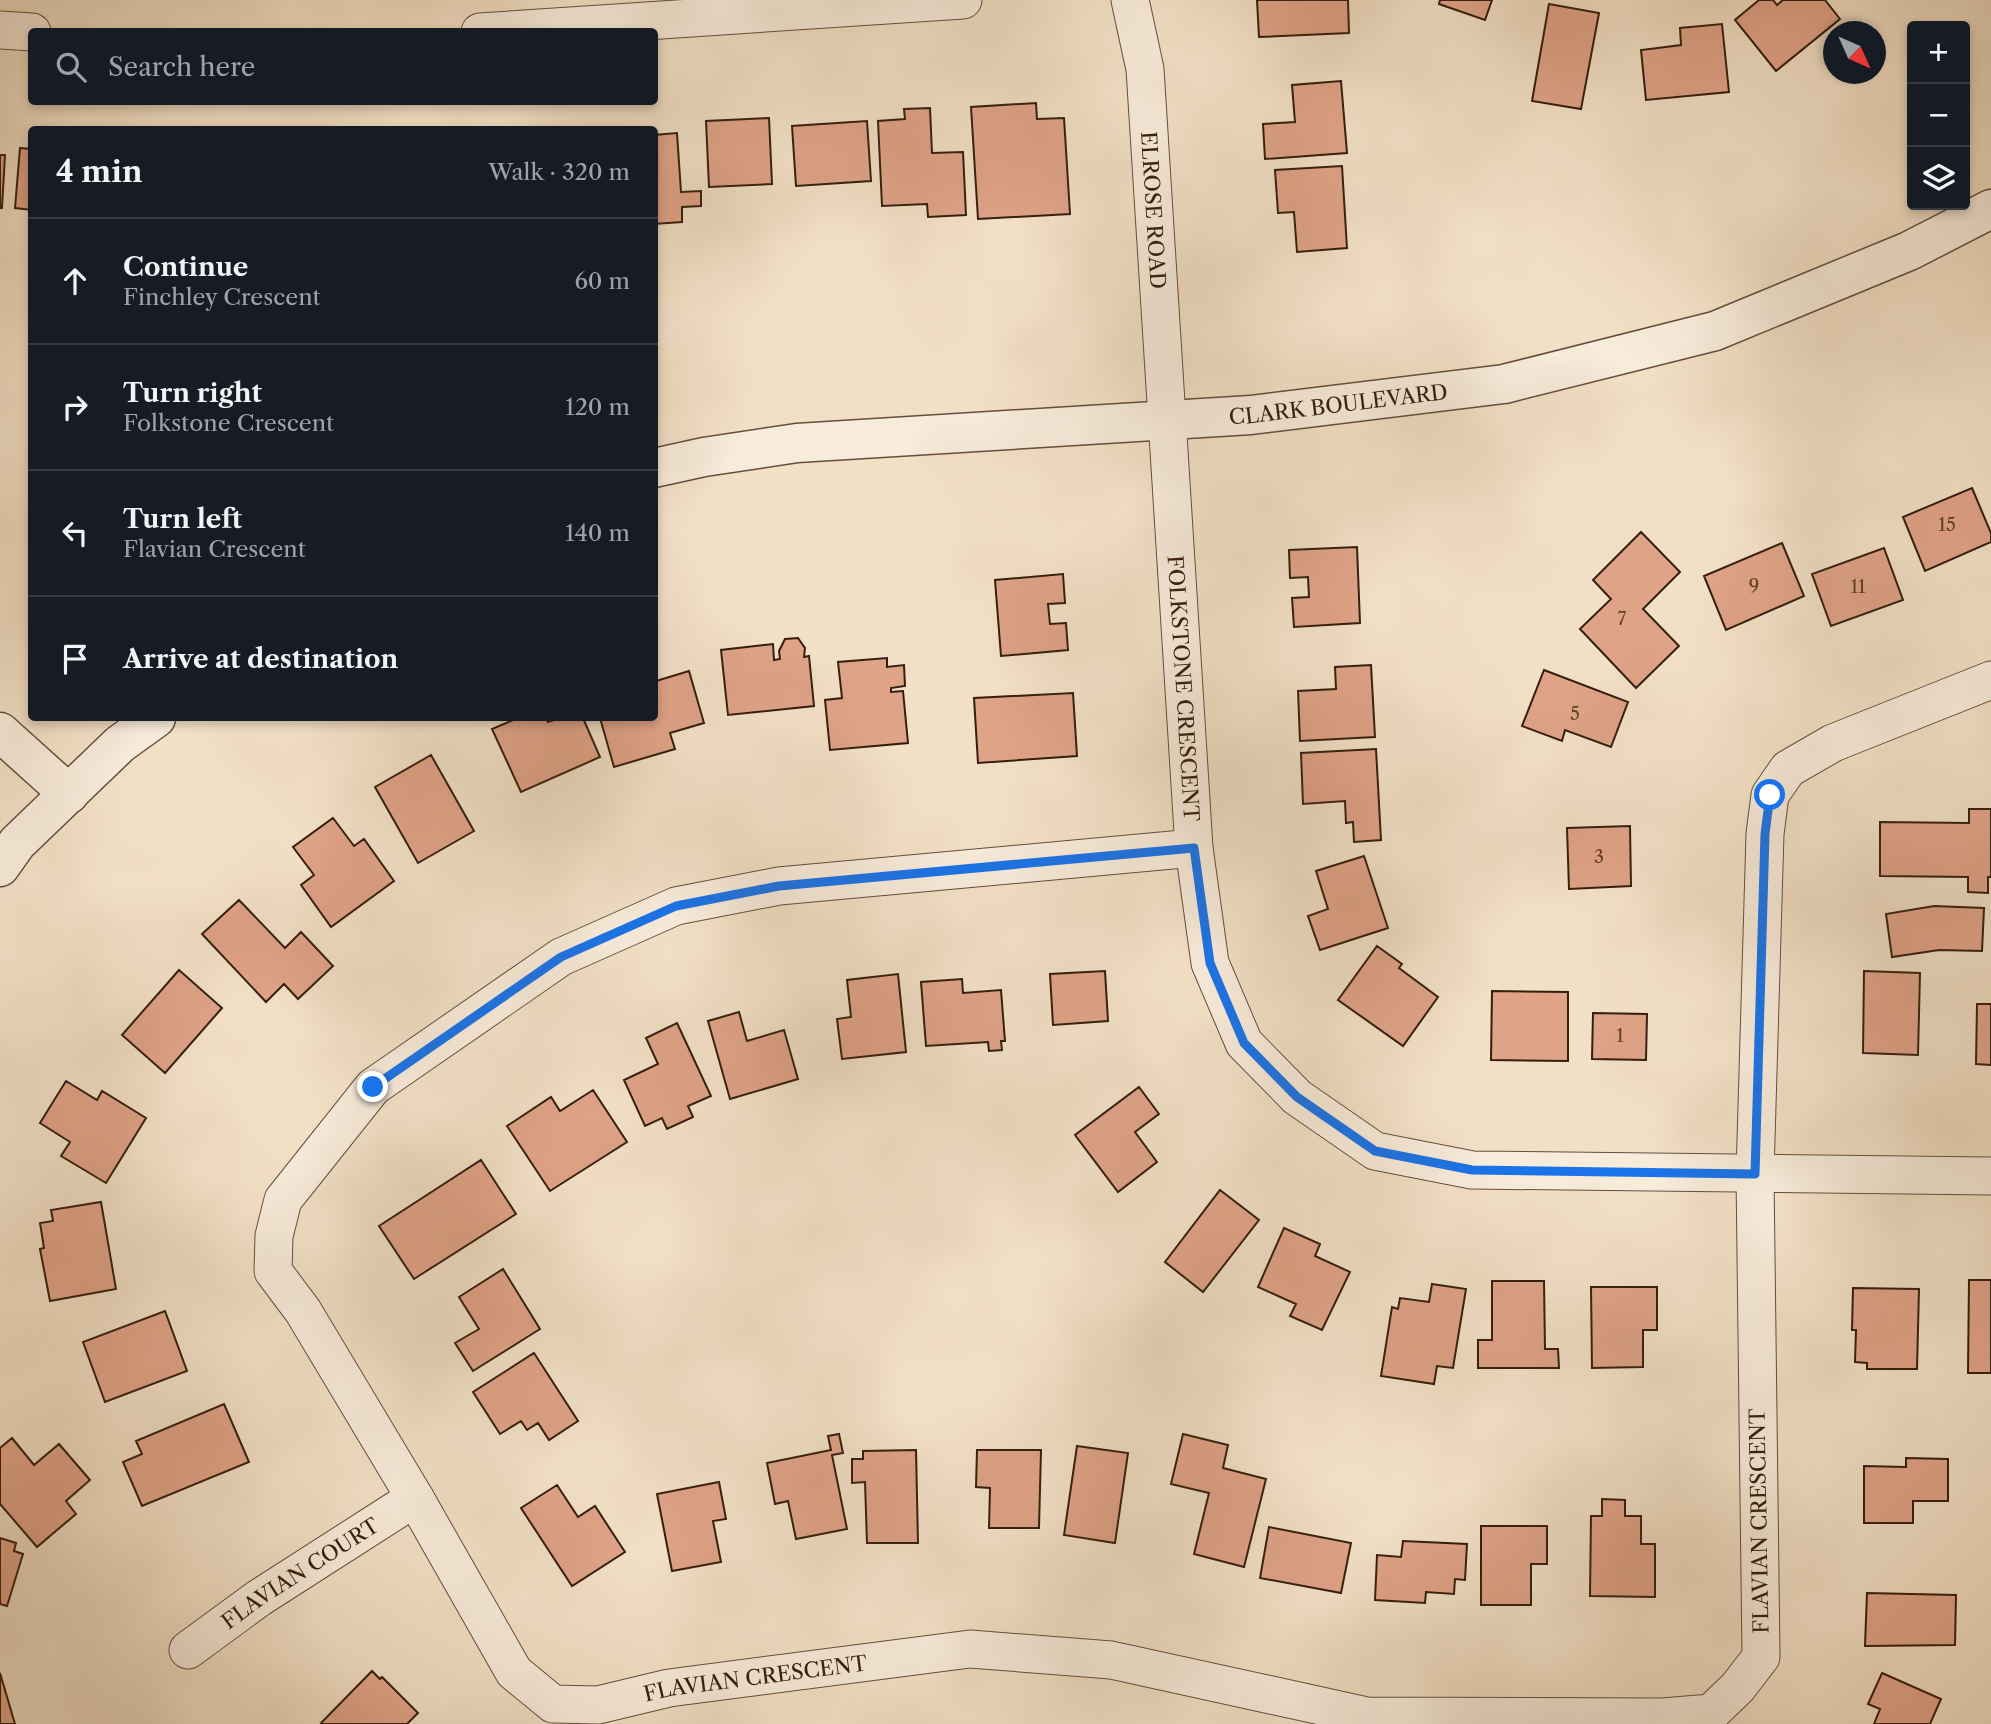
<!DOCTYPE html>
<meta charset="utf-8">
<style>
body{margin:0;font-family:"Libre Caslon Text",serif;background:#20242c;color:#f1f3f6}
.controls{position:absolute;right:21px;top:21px;display:grid;overflow:hidden;border-radius:7px;box-shadow:0 4px 10px #0003}
.controls button{width:63px;height:63px;display:grid;place-items:center;padding:0;border:0;border-bottom:2px solid #363941;background:#171b24;color:#f1f3f6;font:35px sans-serif}
.compass{position:absolute;left:1823px;top:21px;width:63px;height:63px;border-radius:50%;background:#171b24;box-shadow:0 4px 10px #0003;rotate:135deg}
.stop{position:absolute;width:21px;height:21px;margin:-16px;border:5px solid #1a73e8;border-radius:50%;background:#fff}
.stop.end{background:#1a73e8;border-color:#fff;box-shadow:0 2px 7px #0008}
.list{margin:0;padding:0;list-style:none}
h2{display:flex;justify-content:space-between;align-items:center;height:91px;margin:0;padding:0 28px;font-size:30px}
h2 small{font-size:23px;font-weight:400;color:#9ea1a6}
.list li{display:grid;grid-template-columns:46px 1fr auto;gap:21px;align-items:center;box-sizing:border-box;height:126px;padding:0 28px;border-top:2px solid #363941}
.list b{display:block;font-size:26px;white-space:nowrap}
.list p{margin:0;font-size:23px;white-space:nowrap;color:#9ea1a6}
.list em{font-size:23px;font-style:normal;color:#9ea1a6}
.icon{flex:none;width:38px;height:38px;fill:none;stroke:currentColor;stroke-width:2;stroke-linecap:round;stroke-linejoin:round}
.map{position:relative;flex:none;width:1991px;height:1724px;overflow:hidden}
.search{position:absolute;background:#171b24;box-shadow:0 4px 10px #0003;left:28px;top:28px;width:630px;height:77px;display:flex;align-items:center;gap:18px;box-sizing:border-box;padding:0 24px;border-radius:7px;color:#9ea1a6;font-size:26px}
.panel{position:absolute;background:#171b24;box-shadow:0 4px 10px #0003;left:28px;top:126px;width:630px;height:595px;border-radius:7px}
.map>svg:first-child{display:block}
</style>
<div class="map">
<svg width="1991" height="1724" viewBox="0 0 1991 1724">
<rect width="100%" height="100%" fill="#f2e0c6"/>
<filter id="stains"><feTurbulence type="fractalNoise" baseFrequency=".00286" numOctaves="4"/><feColorMatrix values="0 0 0 0 .2 0 0 0 0 .09 0 0 0 0 .02 0 0 0 .5 -.17"/></filter>
<radialGradient id="worn" r=".72"><stop offset=".6" stop-color="#630" stop-opacity="0"/><stop offset="1" stop-color="#630" stop-opacity=".3"/></radialGradient>
<path fill="#dfa388" stroke="#351e0e" stroke-width="2" d="M 1257,0 L 1348,0 L 1349,33 L 1259,37 Z
M 1440,0 L 1492,0 L 1485,20 L 1439,4 Z
M 1759,0 L 1773,0 L 1777,5 L 1783,0 L 1825,0 L 1840,19 L 1776,71 L 1735,20 Z
M 1549,4 L 1599,13 L 1581,109 L 1532,101 Z
M 1722,24 L 1729,92 L 1646,100 L 1641,50 L 1681,45 L 1680,28 Z
M 1341,81 L 1347,153 L 1265,159 L 1263,124 L 1295,122 L 1292,85 Z
M 1036,103 L 1037,119 L 1064,118 L 1070,214 L 978,219 L 971,107 Z
M 930,108 L 932,153 L 963,152 L 966,215 L 928,217 L 927,204 L 882,206 L 878,121 L 905,119 L 904,109 Z
M 769,118 L 772,184 L 709,187 L 706,121 Z
M 867,121 L 871,181 L 796,186 L 792,126 Z
M 677,133 L 681,192 L 701,191 L 701,206 L 682,207 L 682,222 L 654,224 L 654,135 Z
M 20,148 L 32,149 L 32,210 L 15,208 Z
M 0,155 L 5,155 L 2,208 L 0,208 Z
M 1342,166 L 1347,248 L 1297,252 L 1294,212 L 1278,213 L 1275,170 Z
M 1972,488 L 1991,533 L 1991,542 L 1925,571 L 1903,517 Z
M 1641,532 L 1680,572 L 1643,609 L 1679,646 L 1636,688 L 1580,629 L 1611,599 L 1593,580 Z
M 1782,543 L 1804,596 L 1726,630 L 1704,576 Z
M 1357,547 L 1360,623 L 1294,627 L 1292,598 L 1309,597 L 1308,577 L 1290,578 L 1289,550 Z
M 1884,548 L 1903,600 L 1831,626 L 1812,574 Z
M 1063,574 L 1065,603 L 1048,604 L 1050,624 L 1066,623 L 1068,650 L 1001,656 L 995,580 Z
M 798,638 L 805,648 L 804,657 L 809,656 L 814,706 L 728,715 L 721,650 L 773,644 L 774,660 L 780,659 L 779,651 L 785,639 Z
M 887,658 L 887,667 L 904,665 L 905,686 L 891,688 L 891,692 L 903,691 L 908,743 L 830,750 L 825,700 L 842,698 L 838,662 Z
M 1371,665 L 1375,737 L 1300,741 L 1298,691 L 1336,689 L 1335,667 Z
M 1544,670 L 1628,702 L 1611,747 L 1565,730 L 1562,741 L 1522,726 Z
M 689,671 L 704,723 L 670,733 L 675,749 L 614,767 L 600,718 L 654,718 L 654,677 L 656,681 Z
M 1073,693 L 1077,756 L 978,763 L 974,698 Z
M 518,718 L 546,718 L 548,722 L 560,718 L 583,718 L 600,757 L 521,792 L 492,729 Z
M 1376,749 L 1381,840 L 1354,842 L 1353,822 L 1346,823 L 1345,801 L 1303,804 L 1301,753 Z
M 431,755 L 474,831 L 418,863 L 375,787 Z
M 1969,809 L 1991,809 L 1991,877 L 1988,877 L 1988,893 L 1968,892 L 1968,877 L 1880,876 L 1880,822 L 1969,823 Z
M 333,818 L 354,846 L 364,839 L 394,881 L 331,927 L 301,885 L 314,875 L 293,847 Z
M 1630,826 L 1631,886 L 1569,889 L 1567,828 Z
M 1364,856 L 1388,928 L 1320,950 L 1308,916 L 1328,909 L 1316,871 Z
M 239,900 L 285,948 L 301,932 L 333,966 L 298,999 L 284,984 L 266,1002 L 202,934 Z
M 1934,906 L 1984,908 L 1982,951 L 1939,950 L 1892,957 L 1886,914 Z
M 1377,946 L 1402,964 L 1399,968 L 1438,997 L 1403,1046 L 1338,1000 Z
M 179,970 L 222,1008 L 165,1073 L 122,1035 Z
M 1105,971 L 1108,1021 L 1053,1025 L 1050,974 Z
M 1864,971 L 1920,973 L 1918,1055 L 1863,1053 Z
M 898,974 L 906,1052 L 842,1059 L 837,1019 L 851,1017 L 847,980 Z
M 962,979 L 963,993 L 1001,990 L 1005,1041 L 1001,1041 L 1002,1050 L 989,1051 L 988,1042 L 926,1046 L 921,982 Z
M 1492,991 L 1568,992 L 1568,1061 L 1491,1060 Z
M 1977,1004 L 1991,1004 L 1991,1065 L 1976,1064 Z
M 739,1012 L 747,1041 L 784,1030 L 798,1079 L 730,1099 L 708,1021 Z
M 1593,1013 L 1647,1014 L 1646,1060 L 1592,1059 Z
M 677,1023 L 711,1096 L 688,1106 L 693,1117 L 667,1129 L 662,1118 L 645,1126 L 624,1080 L 658,1064 L 646,1038 Z
M 66,1081 L 97,1100 L 102,1091 L 146,1118 L 106,1183 L 61,1156 L 70,1142 L 40,1123 Z
M 1139,1087 L 1159,1114 L 1135,1132 L 1157,1162 L 1118,1192 L 1075,1135 Z
M 593,1090 L 627,1142 L 550,1191 L 507,1126 L 551,1097 L 560,1111 Z
M 481,1160 L 516,1214 L 414,1279 L 379,1226 Z
M 1220,1190 L 1259,1220 L 1203,1292 L 1165,1262 Z
M 101,1202 L 116,1289 L 50,1301 L 40,1249 L 44,1248 L 40,1223 L 53,1221 L 51,1210 Z
M 1284,1228 L 1320,1244 L 1315,1256 L 1350,1272 L 1322,1330 L 1290,1316 L 1296,1304 L 1258,1287 Z
M 503,1269 L 540,1329 L 473,1371 L 455,1343 L 479,1329 L 459,1297 Z
M 1969,1280 L 1991,1280 L 1991,1373 L 1968,1373 Z
M 1492,1281 L 1544,1281 L 1545,1349 L 1558,1349 L 1559,1368 L 1478,1368 L 1478,1340 L 1492,1340 Z
M 1432,1284 L 1466,1289 L 1453,1368 L 1437,1366 L 1434,1384 L 1381,1376 L 1392,1307 L 1398,1309 L 1400,1298 L 1429,1302 Z
M 1591,1287 L 1657,1287 L 1657,1330 L 1643,1330 L 1643,1367 L 1592,1368 Z
M 1853,1288 L 1919,1289 L 1917,1369 L 1867,1369 L 1867,1363 L 1855,1362 L 1856,1330 L 1852,1330 Z
M 165,1311 L 187,1371 L 105,1402 L 83,1342 Z
M 534,1353 L 578,1421 L 549,1440 L 538,1423 L 527,1430 L 521,1421 L 500,1434 L 473,1392 Z
M 224,1404 L 249,1462 L 142,1506 L 123,1462 L 142,1454 L 136,1441 Z
M 839,1434 L 843,1453 L 832,1455 L 847,1529 L 796,1539 L 788,1501 L 775,1504 L 767,1463 L 831,1450 L 828,1436 Z
M 1183,1434 L 1228,1445 L 1223,1468 L 1266,1479 L 1244,1567 L 1194,1554 L 1209,1493 L 1171,1484 Z
M 12,1438 L 34,1465 L 59,1444 L 90,1480 L 66,1501 L 76,1514 L 37,1547 L 0,1504 L 0,1448 Z
M 1077,1446 L 1128,1453 L 1115,1543 L 1064,1535 Z
M 916,1450 L 918,1543 L 867,1543 L 865,1482 L 852,1483 L 852,1459 L 863,1459 L 863,1451 Z
M 977,1450 L 1041,1450 L 1039,1528 L 989,1528 L 990,1488 L 976,1487 Z
M 1906,1458 L 1948,1459 L 1948,1501 L 1913,1501 L 1913,1523 L 1864,1523 L 1864,1466 L 1906,1467 Z
M 719,1482 L 726,1519 L 713,1521 L 721,1562 L 672,1571 L 657,1494 Z
M 557,1485 L 578,1517 L 595,1506 L 625,1552 L 572,1586 L 521,1508 Z
M 1602,1499 L 1625,1500 L 1625,1516 L 1641,1516 L 1641,1544 L 1655,1544 L 1655,1597 L 1590,1596 L 1591,1516 L 1602,1516 Z
M 1481,1526 L 1547,1526 L 1547,1564 L 1531,1564 L 1531,1605 L 1481,1605 Z
M 1269,1527 L 1351,1543 L 1341,1593 L 1260,1578 Z
M 0,1538 L 16,1543 L 14,1551 L 23,1554 L 7,1606 L 0,1604 Z
M 1403,1541 L 1467,1544 L 1465,1580 L 1455,1579 L 1454,1594 L 1426,1592 L 1425,1603 L 1375,1600 L 1377,1555 L 1401,1557 Z
M 1867,1593 L 1956,1595 L 1955,1645 L 1865,1646 Z
M 372,1671 L 380,1679 L 382,1677 L 418,1713 L 407,1724 L 322,1724 L 321,1723 Z
M 0,1673 L 15,1724 L 0,1724 Z
M 1882,1673 L 1941,1699 L 1930,1724 L 1874,1724 L 1880,1709 L 1868,1704 Z"/>
<g fill="none" stroke-linecap="round" stroke-linejoin="round">
<g stroke="#644e3c" stroke-width="39">
<g id="minor">
<path id="s1" d="M 1130,0 L 1145,69 L 1194,848 L 1210,963 L 1244,1043 L 1297,1097 L 1375,1151 L 1472,1170 L 1991,1176"/>
<path d="M 0,30 L 32,32"/>
<path d="M 480,32 L 963,0"/>
<path id="s2" d="M 1194,848 L 779,886 L 676,906 L 561,957 L 373,1087 L 283,1200 L 274,1236 L 273,1271 L 303,1311 L 415,1498 L 514,1672 L 553,1704 L 598,1705 L 669,1688 L 970,1649 L 1111,1660 L 1367,1716 L 1663,1717 L 1711,1713 L 1738,1687 L 1761,1657 L 1755,1174 L 1765,834 L 1770,795 L 1788,769 L 1833,743 L 1991,680"/>
<path id="s3" d="M 188,1650 L 259,1598 L 415,1498"/>
</g>
</g>
<g stroke="#644e3c" stroke-width="41">
<g id="tertiary">
<path id="s4" d="M 654,468 L 704,457 L 797,443 L 1251,415 L 1504,384 L 1715,331 L 1909,251 L 1991,209"/>
<path d="M 0,732 L 69,794"/>
<path d="M 0,867 L 17,843 L 120,744 L 156,718"/>
</g>
</g>
<use href="#minor" stroke="#f7ebda" stroke-width="37"/>
<use href="#tertiary" stroke="#f7ebda" stroke-width="38"/>
</g>
<g fill="none" stroke-linecap="round" stroke-linejoin="round">
<path stroke="#1a73e8" stroke-width="9" d="M 373,1087 L 561,957 L 676,906 L 779,886 L 1194,848 L 1210,963 L 1244,1043 L 1297,1097 L 1375,1151 L 1472,1170 L 1755,1174 L 1765,834 L 1770,795"/>
</g>
<g text-anchor="middle" dominant-baseline="central" stroke-width="5" stroke-linejoin="round" paint-order="stroke">
<g font-size="18" fill="#603f2c">
<text x="1947" y="525">15</text>
<text x="1754" y="586">9</text>
<text x="1858" y="587">11</text>
<text x="1622" y="619">7</text>
<text x="1575" y="714">5</text>
<text x="1599" y="857">3</text>
<text x="1620" y="1036">1</text>
</g>
<g font-size="21" fill="#351e0e" stroke="#f7ebda">
<text stroke="none"><textPath href="#s1" startOffset="212">ELROSE ROAD</textPath></text>
<text stroke="none"><textPath href="#s4" startOffset="688">CLARK BOULEVARD</textPath></text>
<text stroke="none"><textPath href="#s1" startOffset="691">FOLKSTONE CRESCENT</textPath></text>
<text transform="translate(1759 1521) rotate(-91)">FLAVIAN CRESCENT</text>
<text stroke="none"><textPath href="#s3" startOffset="136">FLAVIAN COURT</textPath></text>
<text stroke="none"><textPath href="#s2" startOffset="1816">FLAVIAN CRESCENT</textPath></text>
</g>
</g>
<rect width="100%" height="100%" filter="url(#stains)"/>
<rect width="100%" height="100%" fill="url(#worn)"/>
</svg>
<div class="controls">
<button>+</button>
<button>−</button>
<button><svg class="icon" aria-label="layers" viewBox="0 0 24 24"><path d="M12 4l9 5-9 5-9-5zM3 14l9 5 9-5"/></svg></button>
</div>
<svg class="compass" viewBox="-18 -18 36 36"><path d="M0-13l5 13h-10z" fill="#e53935"/><path d="M0 13l5-13h-10z" fill="#9ea1a6"/></svg>
<div class="stop" style="left:1770px;top:795px"></div>
<div class="stop end" style="left:373px;top:1087px"></div>
<div class="search"><svg class="icon" aria-label="search" viewBox="0 0 24 24"><circle cx="10" cy="10" r="6"/><path d="M15 15l6 6"/></svg>Search here</div>
<section class="panel">
<h2>4 min<small>Walk · 320 m</small></h2>
<ul class="list">
<li><svg class="icon" aria-label="ahead" viewBox="0 0 24 24"><path d="M12 20V5M6 11l6-6 6 6"/></svg><div><b>Continue</b><p>Finchley Crescent</p></div><em>60 m</em></li>
<li><svg class="icon" aria-label="right" viewBox="0 0 24 24"><path d="M7 20v-9h11M14 6l5 5-5 5"/></svg><div><b>Turn right</b><p>Folkstone Crescent</p></div><em>120 m</em></li>
<li><svg class="icon" aria-label="left" viewBox="0 0 24 24"><path d="M17 20v-9H6M10 6l-5 5 5 5"/></svg><div><b>Turn left</b><p>Flavian Crescent</p></div><em>140 m</em></li>
<li><svg class="icon" aria-label="arrive" viewBox="0 0 24 24"><path d="M6 21V4h12l-3 4 3 4H6"/></svg><div><b>Arrive at destination</b></div></li>
</ul>
</section>
</div>
